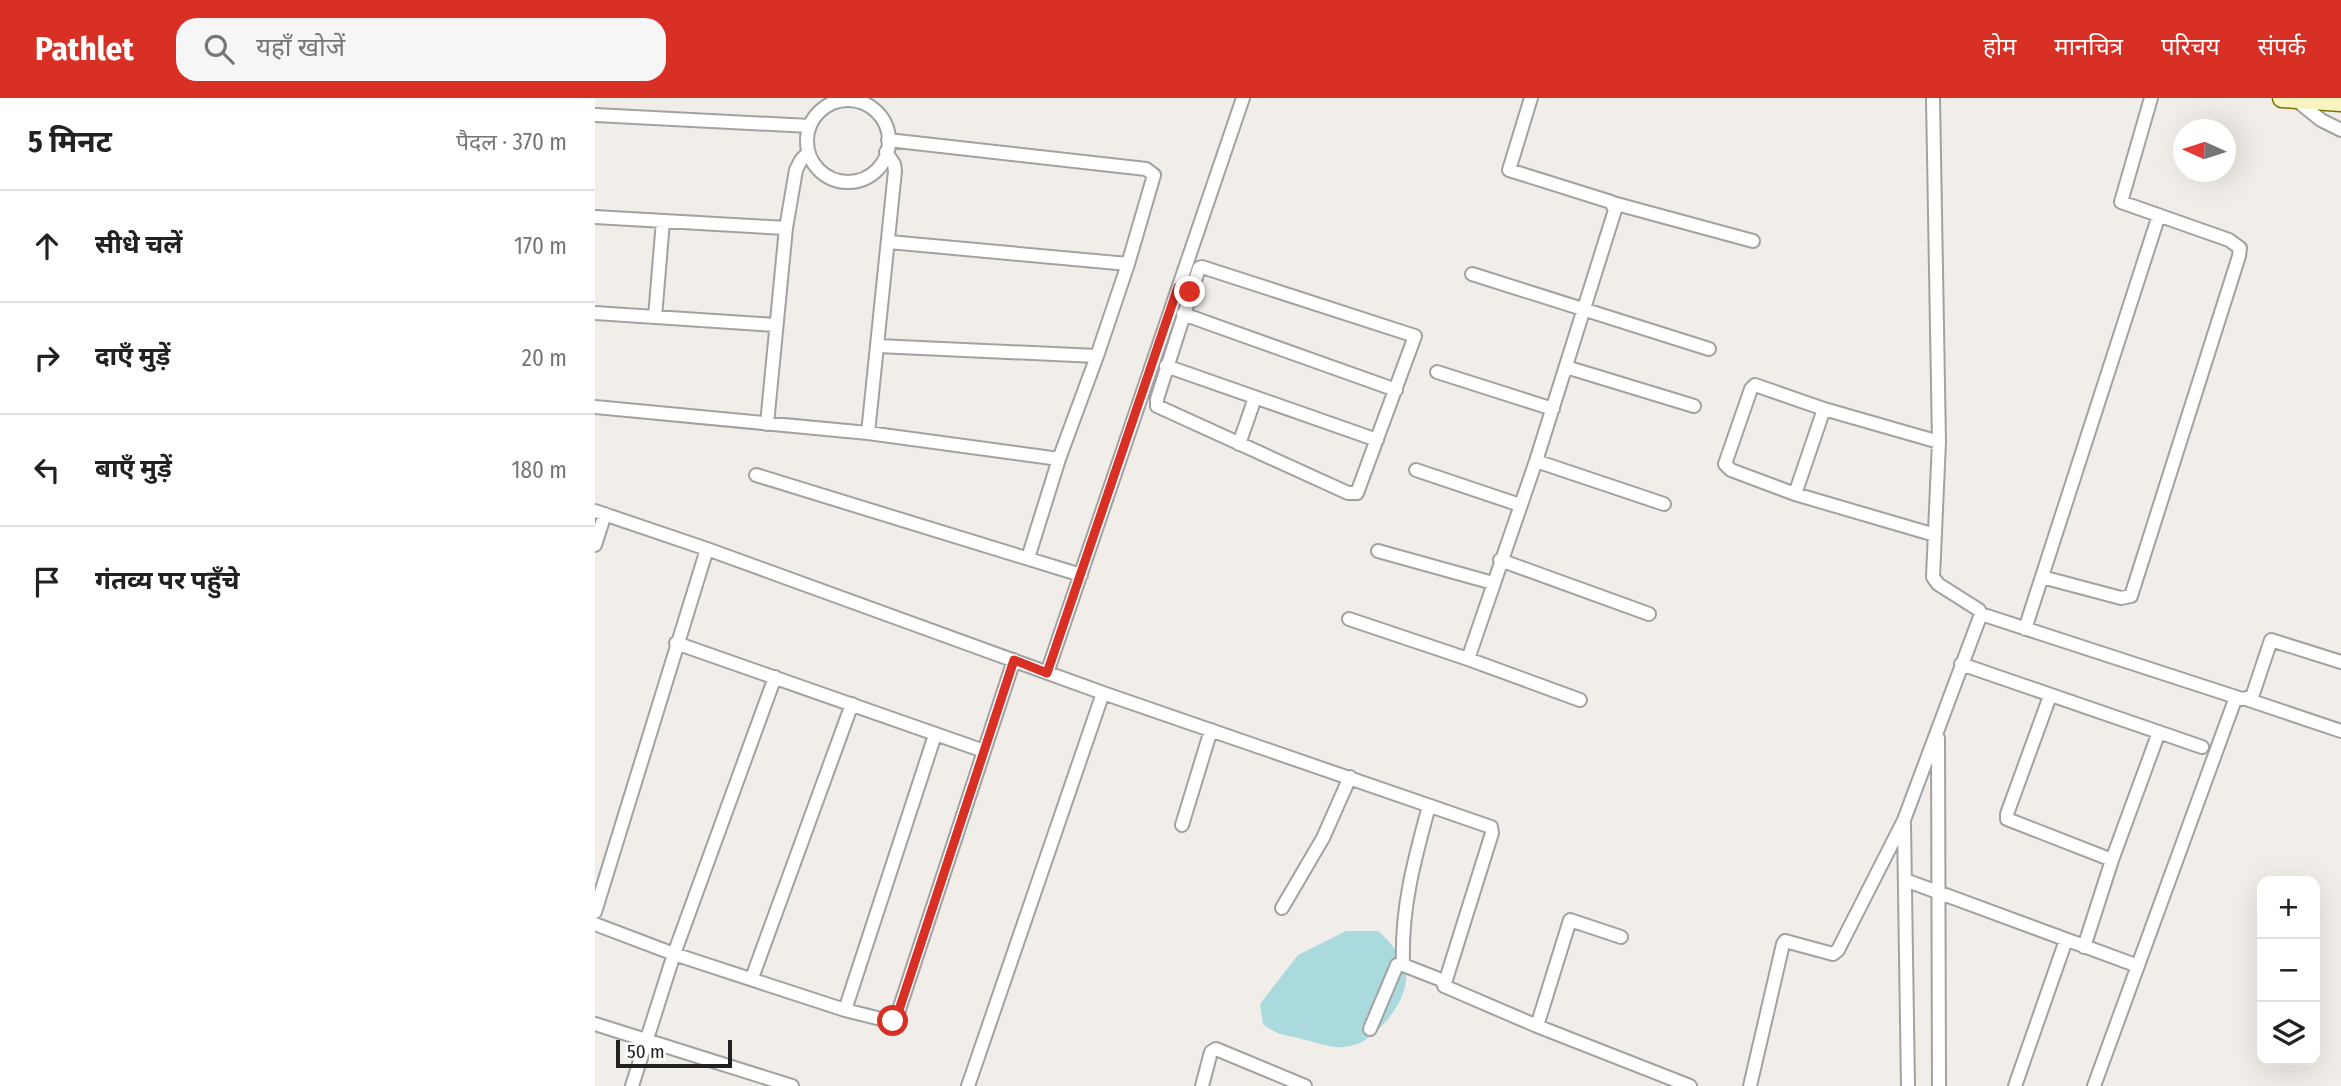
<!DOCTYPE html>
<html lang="hi">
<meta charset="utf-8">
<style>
body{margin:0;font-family:"Fira Sans Condensed","Noto Sans Devanagari",sans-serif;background:#f6f6f6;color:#222}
.controls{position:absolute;right:21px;bottom:21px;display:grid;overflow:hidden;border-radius:14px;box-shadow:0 7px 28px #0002}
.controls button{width:63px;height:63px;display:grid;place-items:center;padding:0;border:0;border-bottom:2px solid #e0e0e0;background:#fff;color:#222;font:35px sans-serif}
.compass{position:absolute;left:1578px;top:21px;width:63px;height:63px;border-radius:50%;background:#fff;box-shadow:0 7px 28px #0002;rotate:273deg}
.scale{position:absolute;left:21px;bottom:18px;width:116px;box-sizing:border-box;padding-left:7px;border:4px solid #212121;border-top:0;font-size:19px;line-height:24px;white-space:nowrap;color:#212121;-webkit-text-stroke:5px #fff;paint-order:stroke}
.stop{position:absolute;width:21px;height:21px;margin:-16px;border:5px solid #d93025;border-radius:50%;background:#fff}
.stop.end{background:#d93025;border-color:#fff;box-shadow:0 2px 7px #0008}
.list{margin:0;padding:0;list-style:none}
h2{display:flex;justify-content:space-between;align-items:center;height:91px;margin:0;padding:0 28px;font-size:30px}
h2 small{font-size:23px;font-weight:400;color:#767676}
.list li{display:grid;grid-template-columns:46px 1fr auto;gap:21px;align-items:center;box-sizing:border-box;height:112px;padding:0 28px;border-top:2px solid #e0e0e0}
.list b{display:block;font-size:26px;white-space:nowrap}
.list em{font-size:23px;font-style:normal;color:#767676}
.icon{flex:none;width:38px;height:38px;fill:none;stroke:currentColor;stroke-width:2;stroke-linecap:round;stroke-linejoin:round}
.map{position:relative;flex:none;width:1746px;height:988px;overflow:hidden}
header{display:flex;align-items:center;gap:42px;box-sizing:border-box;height:98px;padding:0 35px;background:#d93025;color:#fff}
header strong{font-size:33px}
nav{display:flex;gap:38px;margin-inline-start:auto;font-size:24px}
.search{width:490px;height:63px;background:#f6f6f6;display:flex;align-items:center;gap:18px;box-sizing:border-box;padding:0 24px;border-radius:21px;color:#767676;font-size:26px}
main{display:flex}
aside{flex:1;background:#fff}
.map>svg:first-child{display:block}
</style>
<header>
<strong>Pathlet</strong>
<div class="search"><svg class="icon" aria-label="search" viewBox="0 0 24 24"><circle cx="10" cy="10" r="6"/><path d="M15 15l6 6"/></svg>यहाँ खोजें</div>
<nav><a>होम</a><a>मानचित्र</a><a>परिचय</a><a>संपर्क</a></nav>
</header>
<main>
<aside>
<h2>5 मिनट<small>पैदल · 370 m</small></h2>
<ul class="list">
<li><svg class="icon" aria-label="ahead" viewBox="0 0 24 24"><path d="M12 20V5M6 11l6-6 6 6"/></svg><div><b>सीधे चलें</b></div><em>170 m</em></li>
<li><svg class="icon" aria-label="right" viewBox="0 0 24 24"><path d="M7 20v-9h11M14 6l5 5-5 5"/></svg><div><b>दाएँ मुड़ें</b></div><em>20 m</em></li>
<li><svg class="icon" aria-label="left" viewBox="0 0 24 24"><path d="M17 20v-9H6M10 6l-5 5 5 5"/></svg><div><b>बाएँ मुड़ें</b></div><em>180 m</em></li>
<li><svg class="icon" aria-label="arrive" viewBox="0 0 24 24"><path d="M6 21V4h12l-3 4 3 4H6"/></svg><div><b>गंतव्य पर पहुँचे</b></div></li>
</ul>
</aside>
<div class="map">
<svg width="1746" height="988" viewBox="0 0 1746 988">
<rect width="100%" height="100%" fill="#f1ede8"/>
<path fill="#aadade" d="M 751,833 L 783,833 C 796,844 809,860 811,878 C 813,902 782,941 759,947 C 740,953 725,945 707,941 C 688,936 683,938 668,926 L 665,906 L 703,857 Z"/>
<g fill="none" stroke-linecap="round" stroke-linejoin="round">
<g stroke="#a2a2a2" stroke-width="16">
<path id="street" d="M 1700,1 L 1726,22 L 1746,32
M212 43a41 41 0 1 1 82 0a41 41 0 1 1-82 0Z
M 0,17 L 215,28
M 293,42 L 551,71 L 559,77 L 533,166 L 502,258 L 464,361 L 433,460
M 1018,105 L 1158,143
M 0,119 L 191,130
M 294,144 L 533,166
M 607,169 L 820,238 L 762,395 L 753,395 L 562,308 L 562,301 L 604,170 Z
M 877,176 L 1114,251
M 0,215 L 180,227
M 588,216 L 801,292
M 60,219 L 68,123
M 283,248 L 502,258
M 571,268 L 782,342
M 971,269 L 1099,308
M 842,274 L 958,311
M 0,309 L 273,335 L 464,361
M 172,326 L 191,130 L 201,72 L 206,62 L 213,55
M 273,335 L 300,73 L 299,66 L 291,54
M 644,346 L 660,300
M 941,363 L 1069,406
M 821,372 L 925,407
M 161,377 L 486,477
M 1200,396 L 1229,311
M 0,413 L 112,451 L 508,595 L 896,729 L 897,735 L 849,888 L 942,928 L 1095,988
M 1340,437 L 1200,396 L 1136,372 L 1130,366 L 1156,291 L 1160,287 L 1229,311 L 1344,344
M 0,447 L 10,416
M 783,453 L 898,485
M 905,462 L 1054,516
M 1447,479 L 1526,500 L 1536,498 L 1644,158 L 1645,150 L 1634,142 L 1526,104 L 1556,0
M 1386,516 L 1647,601 L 1656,599 L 1658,596 L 1676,542 L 1746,564
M 754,521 L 873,561 L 985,602
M 1430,531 L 1564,117
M 81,545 L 389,653
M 873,561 L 941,363 L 1020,112 L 1016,104 L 914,72 L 936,0
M 1366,566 L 1607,649
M 452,575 L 648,0
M 1455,598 L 1412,716 L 1412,721 L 1517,762
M 1651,601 L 1746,633
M 1343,640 L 1344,988
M 1309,726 L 1313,988
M 587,727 L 616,632
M 1310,782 L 1543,868
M 687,810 L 728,740 L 755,679
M 0,814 L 112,451
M 0,826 L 79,856 L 250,912 L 298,924 L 302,918 L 419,562
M 1489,849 L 1517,762 L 1564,634
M 808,867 C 806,810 819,763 834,708
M 157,880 L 257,606
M 250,912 L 340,637
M 0,926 L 197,988
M 942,928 L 975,822 L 1026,839
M 775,931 L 802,867 L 808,867 L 849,883
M 37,988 L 79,856 L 180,579
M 373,988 L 508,595
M 607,988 L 616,954 L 621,951 L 710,988
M 1155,988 L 1188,846 L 1190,843 L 1238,856 L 1243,852 L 1309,722 L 1386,516 L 1384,512 L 1343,486 L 1338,479 L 1344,344 L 1338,0
M 1420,988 L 1471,842
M 1499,988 L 1641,599"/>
</g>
<g stroke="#797407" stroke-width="21">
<path id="secondary" d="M 1687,0 L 1746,4"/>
</g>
<use href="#street" stroke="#fff" stroke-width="12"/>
<use href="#secondary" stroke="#f9f3bf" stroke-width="18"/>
</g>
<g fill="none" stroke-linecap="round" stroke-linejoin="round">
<path stroke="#d93025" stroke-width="9" d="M 298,923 L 302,918 L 419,562 L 452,575 L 583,189 L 595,194"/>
</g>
</svg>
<div class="controls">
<button>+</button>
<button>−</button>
<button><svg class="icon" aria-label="layers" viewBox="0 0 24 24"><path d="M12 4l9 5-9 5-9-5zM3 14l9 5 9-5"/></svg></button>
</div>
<svg class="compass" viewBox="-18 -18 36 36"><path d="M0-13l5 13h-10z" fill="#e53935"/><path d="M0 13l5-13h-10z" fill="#767676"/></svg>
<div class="scale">50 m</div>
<div class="stop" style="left:298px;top:923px"></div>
<div class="stop end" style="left:595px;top:194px"></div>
</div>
</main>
